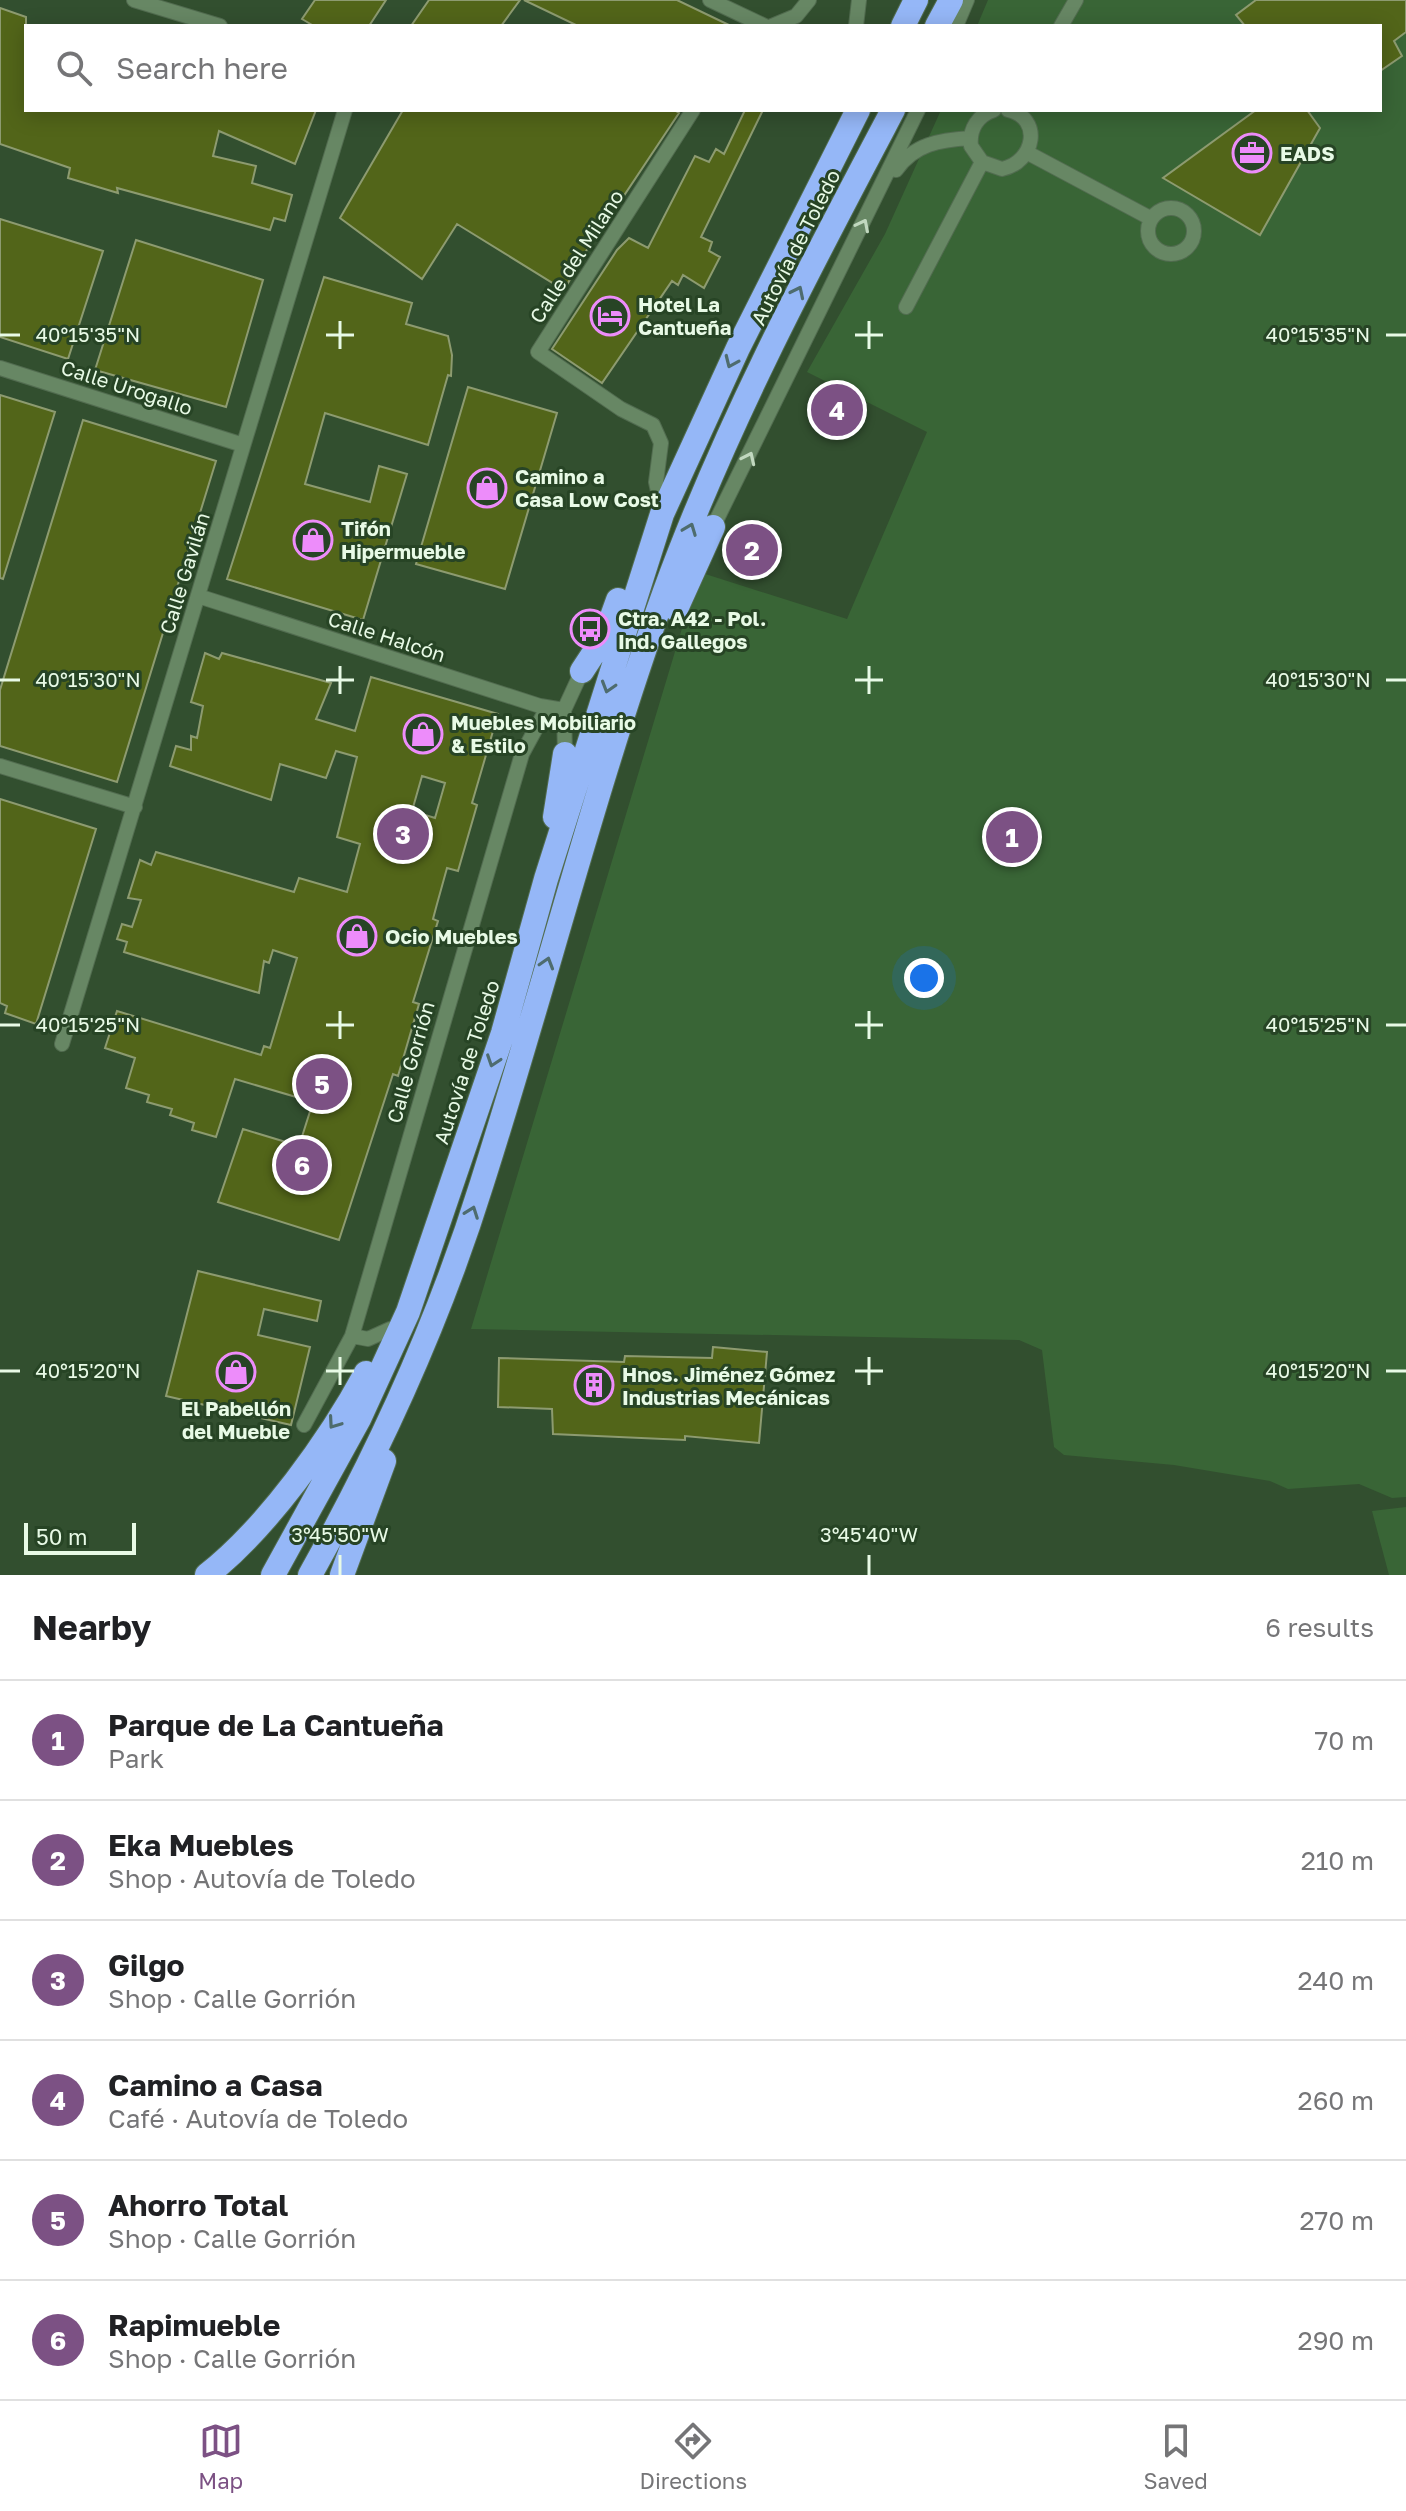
<!DOCTYPE html>
<meta charset="utf-8">
<style>
body{margin:0;font-family:"Golos Text",sans-serif;background:#f2f2f2;color:#202124}
.scale{position:absolute;left:24px;bottom:20px;width:112px;box-sizing:border-box;padding-left:8px;border:4px solid #e8fae6;border-top:0;font-size:22px;line-height:28px;white-space:nowrap;color:#e8fae6;-webkit-text-stroke:6px #274425;paint-order:stroke}
.you{position:absolute;left:924px;top:978px;width:28px;height:28px;margin:-20px;border:6px solid #fff;border-radius:50%;background:#1a73e8;box-shadow:0 0 0 12px #1a73e833}
.badge{display:grid;place-items:center;width:52px;height:52px;border-radius:50%;background:#7c5184;color:#fff;font-size:26px;font-weight:700}
.pin{position:absolute;translate:-50% -50%;border:4px solid #fff;box-shadow:0 2px 8px #0006}
.list{margin:0;padding:0;list-style:none}
h2{display:flex;justify-content:space-between;align-items:center;height:104px;margin:0;padding:0 32px;font-size:34px}
h2 small{font-size:26px;font-weight:400;color:#757577}
.list li{display:grid;grid-template-columns:52px 1fr auto;gap:24px;align-items:center;box-sizing:border-box;height:120px;padding:0 32px;border-top:2px solid #e0e0e0}
.list b{display:block;font-size:30px;white-space:nowrap}
.list p{margin:0;font-size:26px;white-space:nowrap;color:#757577}
.list em{font-size:26px;font-style:normal;color:#757577}
.icon{flex:none;width:44px;height:44px;fill:none;stroke:currentColor;stroke-width:2;stroke-linecap:round;stroke-linejoin:round}
.map{position:relative;flex:none;width:1406px;height:1575px;overflow:hidden}
.search{position:absolute;background:#fff;box-shadow:0 4px 20px #0003;left:24px;right:24px;top:24px;height:88px;display:flex;align-items:center;gap:20px;box-sizing:border-box;padding:0 28px;border-radius:0px;color:#757577;font-size:30px}
.sheet{height:824px;background:#fff}
nav{display:flex;justify-content:space-around;align-items:center;box-sizing:border-box;height:112px;border-top:2px solid #e0e0e0;background:#fff;font-size:22px;color:#757577}
nav a{display:grid;justify-items:center;gap:4px}
nav .on{color:#7c5184}
.map>svg:first-child{display:block}
</style>
<div class="map">
<svg width="1406" height="1575" viewBox="0 0 1406 1575">
<rect width="100%" height="100%" fill="#324f2f"/>
<path fill="#396536" d="M 988,0 L 1406,0 L 1406,1497 L 1392,1498 L 1359,1484 L 1288,1489 L 1270,1481 L 1174,1465 L 1064,1455 L 1054,1447 L 1042,1350 L 1019,1340 L 471,1329 L 699,572 L 847,619 L 927,432 L 807,372 L 885,234 L 941,110 L 1380,110 L 1380,26 L 977,26 Z
M 1406,1507 L 1406,1575 L 1389,1575 L 1372,1511 Z"/>
<path fill="#526519" stroke="#8d9b70" stroke-width="2" fill-rule="evenodd" d="M 315,0 L 386,0 L 369,26 L 314,26 L 302,19 Z
M 429,0 L 520,0 L 501,26 L 411,26 Z
M 524,0 L 677,0 L 731,26 L 578,26 Z
M 1256,0 L 1406,0 L 1406,32 L 1394,41 L 1402,56 L 1380,71 L 1380,26 L 1245,26 L 1236,15 Z
M 0,8 L 26,17 L 26,110 L 316,110 L 295,164 L 219,131 L 213,156 L 256,166 L 252,183 L 292,195 L 285,221 L 274,218 L 270,230 L 117,188 L 118,193 L 68,178 L 70,168 L 0,144 Z
M 403,110 L 674,110 L 679,113 L 609,218 L 606,216 L 564,290 L 457,224 L 422,279 L 340,218 Z
M 745,110 L 763,110 L 701,237 L 712,242 L 709,251 L 720,257 L 704,288 L 683,275 L 678,285 L 672,281 L 602,383 L 552,349 L 617,250 L 629,238 L 648,248 L 695,156 L 709,162 L 716,149 L 724,154 Z
M 1256,110 L 1307,110 L 1320,128 L 1260,235 L 1163,178 Z
M 0,219 L 103,251 L 68,359 L 0,337 Z
M 136,240 L 263,280 L 226,407 L 95,370 Z
M 324,277 L 412,303 L 406,324 L 448,336 L 452,355 L 451,376 L 448,375 L 428,445 L 325,413 L 305,484 L 370,502 L 379,466 L 407,474 L 363,620 L 227,579 Z
M 468,387 L 557,413 L 505,589 L 416,564 Z
M 0,395 L 55,412 L 3,579 L 0,578 Z
M 83,420 L 216,461 L 117,782 L 0,746 L 0,690 Z
M 205,653 L 219,659 L 222,653 L 331,683 L 316,719 L 355,731 L 371,677 L 498,714 L 472,803 L 477,805 L 458,871 L 447,868 L 437,904 L 433,919 L 438,921 L 413,1002 L 419,1004 L 398,1076 L 393,1074 L 339,1240 L 218,1202 L 243,1129 L 299,1146 L 313,1102 L 235,1079 L 216,1137 L 192,1130 L 194,1123 L 170,1115 L 172,1109 L 147,1102 L 149,1095 L 126,1088 L 135,1058 L 105,1048 L 117,1011 L 261,1055 L 264,1046 L 270,1048 L 297,958 L 273,950 L 269,963 L 264,961 L 259,993 L 124,952 L 127,942 L 117,939 L 122,924 L 132,927 L 141,900 L 128,898 L 140,860 L 151,865 L 156,852 L 294,892 L 299,878 L 347,892 L 360,844 L 337,837 L 357,757 L 336,751 L 326,778 L 280,764 L 271,800 L 170,766 L 176,746 L 191,750 L 191,736 L 197,738 L 203,706 L 191,702 ZM 422,776 L 445,783 L 435,818 L 412,811 Z
M 0,799 L 96,829 L 36,1024 L 5,1013 L 7,1006 L 0,1003 Z
M 198,1271 L 321,1301 L 317,1321 L 264,1309 L 258,1335 L 310,1347 L 291,1425 L 166,1396 Z
M 713,1347 L 767,1352 L 759,1443 L 685,1436 L 685,1440 L 553,1434 L 552,1409 L 498,1407 L 499,1358 L 624,1362 L 625,1356 L 712,1358 Z"/>
<g fill="none" stroke-linecap="round" stroke-linejoin="round">
<g stroke="#526c50" stroke-width="16">
<path id="street" d="M 134,0 L 220,26
M 710,0 L 765,26
M 772,26 L 796,16 L 809,0
M 856,26 L 859,0
M 956,26 L 967,0
M 1061,26 L 1076,0
M 994,110 C 978,115 969,129 971,146 L 982,162 L 1002,169 C 1035,162 1043,118 1008,110
M 1028,153 L 1150,218
M 896,170 C 914,144 940,140 970,138
M1148 231a23 23 0 1 1 46 0a23 23 0 1 1-46 0Z
M 906,307 L 982,162
M 0,368 L 243,445
M 662,510 L 656,482 L 661,443 L 653,425 L 621,409 L 538,352 L 693,110
M 713,527 L 918,110
M 198,596 L 540,706 L 564,710
M 565,754 L 564,710 L 582,671
M 0,766 L 135,807
M 62,1044 L 345,110
M 352,1336 L 368,1339 L 390,1329
M 304,1425 L 352,1336 L 522,754 L 547,708"/>
</g>
<g stroke="#526c50" stroke-width="26">
<path id="highway" d="M 903,26 L 916,0
M 937,26 L 951,0
M 676,609 L 713,527
M 582,671 L 605,636 L 618,600
M 555,817 L 565,754
M 207,1575 C 267,1528 330,1440 366,1373
M 273,1575 L 359,1419 L 408,1312 L 503,1033 L 546,879 L 662,514 L 738,348 L 858,110
M 310,1575 C 379,1452 440,1318 482,1183 C 545,986 595,785 665,591 C 726,424 810,267 893,110
M 342,1575 L 384,1461"/>
</g>
<use href="#street" stroke="#678764" stroke-width="14"/>
<use href="#highway" stroke="#95b7f7" stroke-width="24"/>
</g>
<defs><path id="oneway-chevron" d="M-2-3.5L2.5 0L-2 3.5" fill="none" stroke-width="1.6" stroke-linecap="round" stroke-linejoin="round" transform="scale(2)"/></defs>
<g stroke="#c1d8bf">
<use href="#oneway-chevron" transform="translate(863 225) rotate(-63)"/>
<use href="#oneway-chevron" transform="translate(749 458) rotate(-65)"/>
</g>
<g stroke="#4e6c6e">
<use href="#oneway-chevron" transform="translate(798 292) rotate(-64)"/>
<use href="#oneway-chevron" transform="translate(731 362) rotate(114)"/>
<use href="#oneway-chevron" transform="translate(690 529) rotate(-69)"/>
<use href="#oneway-chevron" transform="translate(608 687) rotate(107)"/>
<use href="#oneway-chevron" transform="translate(547 963) rotate(-73)"/>
<use href="#oneway-chevron" transform="translate(493 1061) rotate(109)"/>
<use href="#oneway-chevron" transform="translate(472 1212) rotate(-70)"/>
<use href="#oneway-chevron" transform="translate(334 1423) rotate(125)"/>
</g>
<path fill="none" stroke="#e8fae6" stroke-width="3" d="M 340,321 L 340,349M 869,321 L 869,349M 0,335 L 20,335M 326,335 L 354,335M 855,335 L 883,335M 1386,335 L 1406,335M 340,666 L 340,694M 869,666 L 869,694M 0,680 L 20,680M 326,680 L 354,680M 855,680 L 883,680M 1386,680 L 1406,680M 340,1011 L 340,1039M 869,1011 L 869,1039M 0,1025 L 20,1025M 326,1025 L 354,1025M 855,1025 L 883,1025M 1386,1025 L 1406,1025M 340,1357 L 340,1385M 869,1357 L 869,1385M 0,1371 L 20,1371M 326,1371 L 354,1371M 855,1371 L 883,1371M 1386,1371 L 1406,1371M 340,1555 L 340,1575M 869,1555 L 869,1575"/>
<defs>
<g id="office-ring" transform="scale(2)"><circle r="9.5" fill="#274425" stroke="#ed8cfa" stroke-width="1.5"/><path d="M-6-3h4V-5.5h4V-3h4V5H-6ZM-1-4.5V-3h2v-1.5ZM-6 0V1H6V0Z" fill="#ed8cfa"/></g>
<g id="hotel-ring" transform="scale(2)"><circle r="9.5" fill="#274425" stroke="#ed8cfa" stroke-width="1.5"/><path d="M-6-4.5h1.5V1H6V5H4.5V3h-9V5H-6ZM-4 0a1.8 1.8 0 1 1 3.6 0ZM.5 0V-2.5h3Q6-2.5 6 0Z" fill="#ed8cfa"/></g>
<g id="shop-ring" transform="scale(2)"><circle r="9.5" fill="#274425" stroke="#ed8cfa" stroke-width="1.5"/><path d="M-5-2.5h2.3a2.7 3.5 0 0 1 5.4 0H5L5.5 6h-11ZM-1.5-2.5h3a1.5 2.3 0 0 0-3 0Z" fill="#ed8cfa"/></g>
<g id="bus-ring" transform="scale(2)"><circle r="9.5" fill="#274425" stroke="#ed8cfa" stroke-width="1.5"/><path d="M-5-6H5V4H4V6H2V4H-2V6H-4V4H-5ZM-3.5-4V0h7V-4ZM-3.5 1.2v1.5H-2V1.2ZM2 1.2v1.5H3.5V1.2Z" fill="#ed8cfa"/></g>
<g id="building-ring" transform="scale(2)"><circle r="9.5" fill="#274425" stroke="#ed8cfa" stroke-width="1.5"/><path d="M-4-6H4V6H1V3H-1V6H-4ZM-2.5-4.3h1.7v1.8h-1.7ZM.8-4.3h1.7v1.8H.8ZM-2.5-1h1.7V.8h-1.7ZM.8-1h1.7V.8H.8Z" fill="#ed8cfa"/></g>
</defs>
<g fill-rule="evenodd">
<use href="#office-ring" x="1252" y="153"/>
<use href="#hotel-ring" x="610" y="316"/>
<use href="#shop-ring" x="487" y="488"/>
<use href="#shop-ring" x="313" y="540"/>
<use href="#bus-ring" x="590" y="629"/>
<use href="#shop-ring" x="423" y="734"/>
<use href="#shop-ring" x="357" y="936"/>
<use href="#shop-ring" x="236" y="1372"/>
<use href="#building-ring" x="594" y="1385"/>
</g>
<g text-anchor="middle" dominant-baseline="central" stroke-width="6" stroke-linejoin="round" paint-order="stroke">
<g font-size="20" font-weight="bold" fill="#e8fae6" stroke="#274425" text-anchor="start">
<text x="1280" y="153">EADS</text>
<text x="638" y="304">Hotel La<tspan x="638" dy="23">Cantueña</tspan></text>
<text x="515" y="476">Camino a<tspan x="515" dy="23">Casa Low Cost</tspan></text>
<text x="341" y="528">Tifón<tspan x="341" dy="23">Hipermueble</tspan></text>
<text x="618" y="618">Ctra. A42 - Pol.<tspan x="618" dy="23">Ind. Gallegos</tspan></text>
<text x="451" y="722">Muebles Mobiliario<tspan x="451" dy="23">&amp; Estilo</tspan></text>
<text x="385" y="936">Ocio Muebles</text>
<text x="622" y="1374">Hnos. Jiménez Gómez<tspan x="622" dy="23">Industrias Mecánicas</tspan></text>
<text x="236" y="1408" text-anchor="middle">El Pabellón<tspan x="236" dy="23">del Mueble</tspan></text>
</g>
<g font-size="20" fill="#e8fae6" stroke="#274425">
<text transform="translate(795 247) rotate(-63)">Autovía de Toledo</text>
<text transform="translate(576 256) rotate(-57)">Calle del Milano</text>
<text transform="translate(127 387) rotate(18)">Calle Urogallo</text>
<text transform="translate(184 573) rotate(-73)">Calle Gavilán</text>
<text transform="translate(387 636) rotate(18)">Calle Halcón</text>
<text transform="translate(410 1062) rotate(-74)">Calle Gorrión</text>
<text transform="translate(466 1062) rotate(-72)">Autovía de Toledo</text>
</g>
</g>
<g font-size="20" text-anchor="middle" fill="#e8fae6" stroke="#274425" stroke-width="6" stroke-linejoin="round" paint-order="stroke">
<text x="88" y="342">40°15'35"N</text>
<text x="1318" y="342">40°15'35"N</text>
<text x="88" y="687">40°15'30"N</text>
<text x="1318" y="687">40°15'30"N</text>
<text x="88" y="1032">40°15'25"N</text>
<text x="1318" y="1032">40°15'25"N</text>
<text x="88" y="1378">40°15'20"N</text>
<text x="1318" y="1378">40°15'20"N</text>
<text x="340" y="1542">3°45'50"W</text>
<text x="869" y="1542">3°45'40"W</text>
</g>
</svg>
<div class="scale">50 m</div>
<div class="you"></div>
<div class="pin badge" style="left:1012px;top:837px">1</div>
<div class="pin badge" style="left:752px;top:550px">2</div>
<div class="pin badge" style="left:403px;top:834px">3</div>
<div class="pin badge" style="left:837px;top:410px">4</div>
<div class="pin badge" style="left:322px;top:1084px">5</div>
<div class="pin badge" style="left:302px;top:1165px">6</div>
<div class="search"><svg class="icon" aria-label="search" viewBox="0 0 24 24"><circle cx="10" cy="10" r="6"/><path d="M15 15l6 6"/></svg>Search here</div>
</div>
<section class="sheet">
<h2>Nearby<small>6 results</small></h2>
<ul class="list">
<li><span class="badge">1</span><div><b>Parque de La Cantueña</b><p>Park</p></div><em>70 m</em></li>
<li><span class="badge">2</span><div><b>Eka Muebles</b><p>Shop · Autovía de Toledo</p></div><em>210 m</em></li>
<li><span class="badge">3</span><div><b>Gilgo</b><p>Shop · Calle Gorrión</p></div><em>240 m</em></li>
<li><span class="badge">4</span><div><b>Camino a Casa</b><p>Café · Autovía de Toledo</p></div><em>260 m</em></li>
<li><span class="badge">5</span><div><b>Ahorro Total</b><p>Shop · Calle Gorrión</p></div><em>270 m</em></li>
<li><span class="badge">6</span><div><b>Rapimueble</b><p>Shop · Calle Gorrión</p></div><em>290 m</em></li>
</ul>
</section>
<nav>
<a class="on"><svg class="icon" aria-label="map" viewBox="0 0 24 24"><path d="M3 6l6-2 6 2 6-2v14l-6 2-6-2-6 2zM9 4v14M15 6v14"/></svg>Map</a>
<a><svg class="icon" aria-label="directions" viewBox="0 0 24 24"><path d="M12 3l9 9-9 9-9-9zM9 14v-3h6M13 9l2 2-2 2"/></svg>Directions</a>
<a><svg class="icon" aria-label="saved" viewBox="0 0 24 24"><path d="M7 4h10v16l-5-4-5 4z"/></svg>Saved</a>
</nav>
